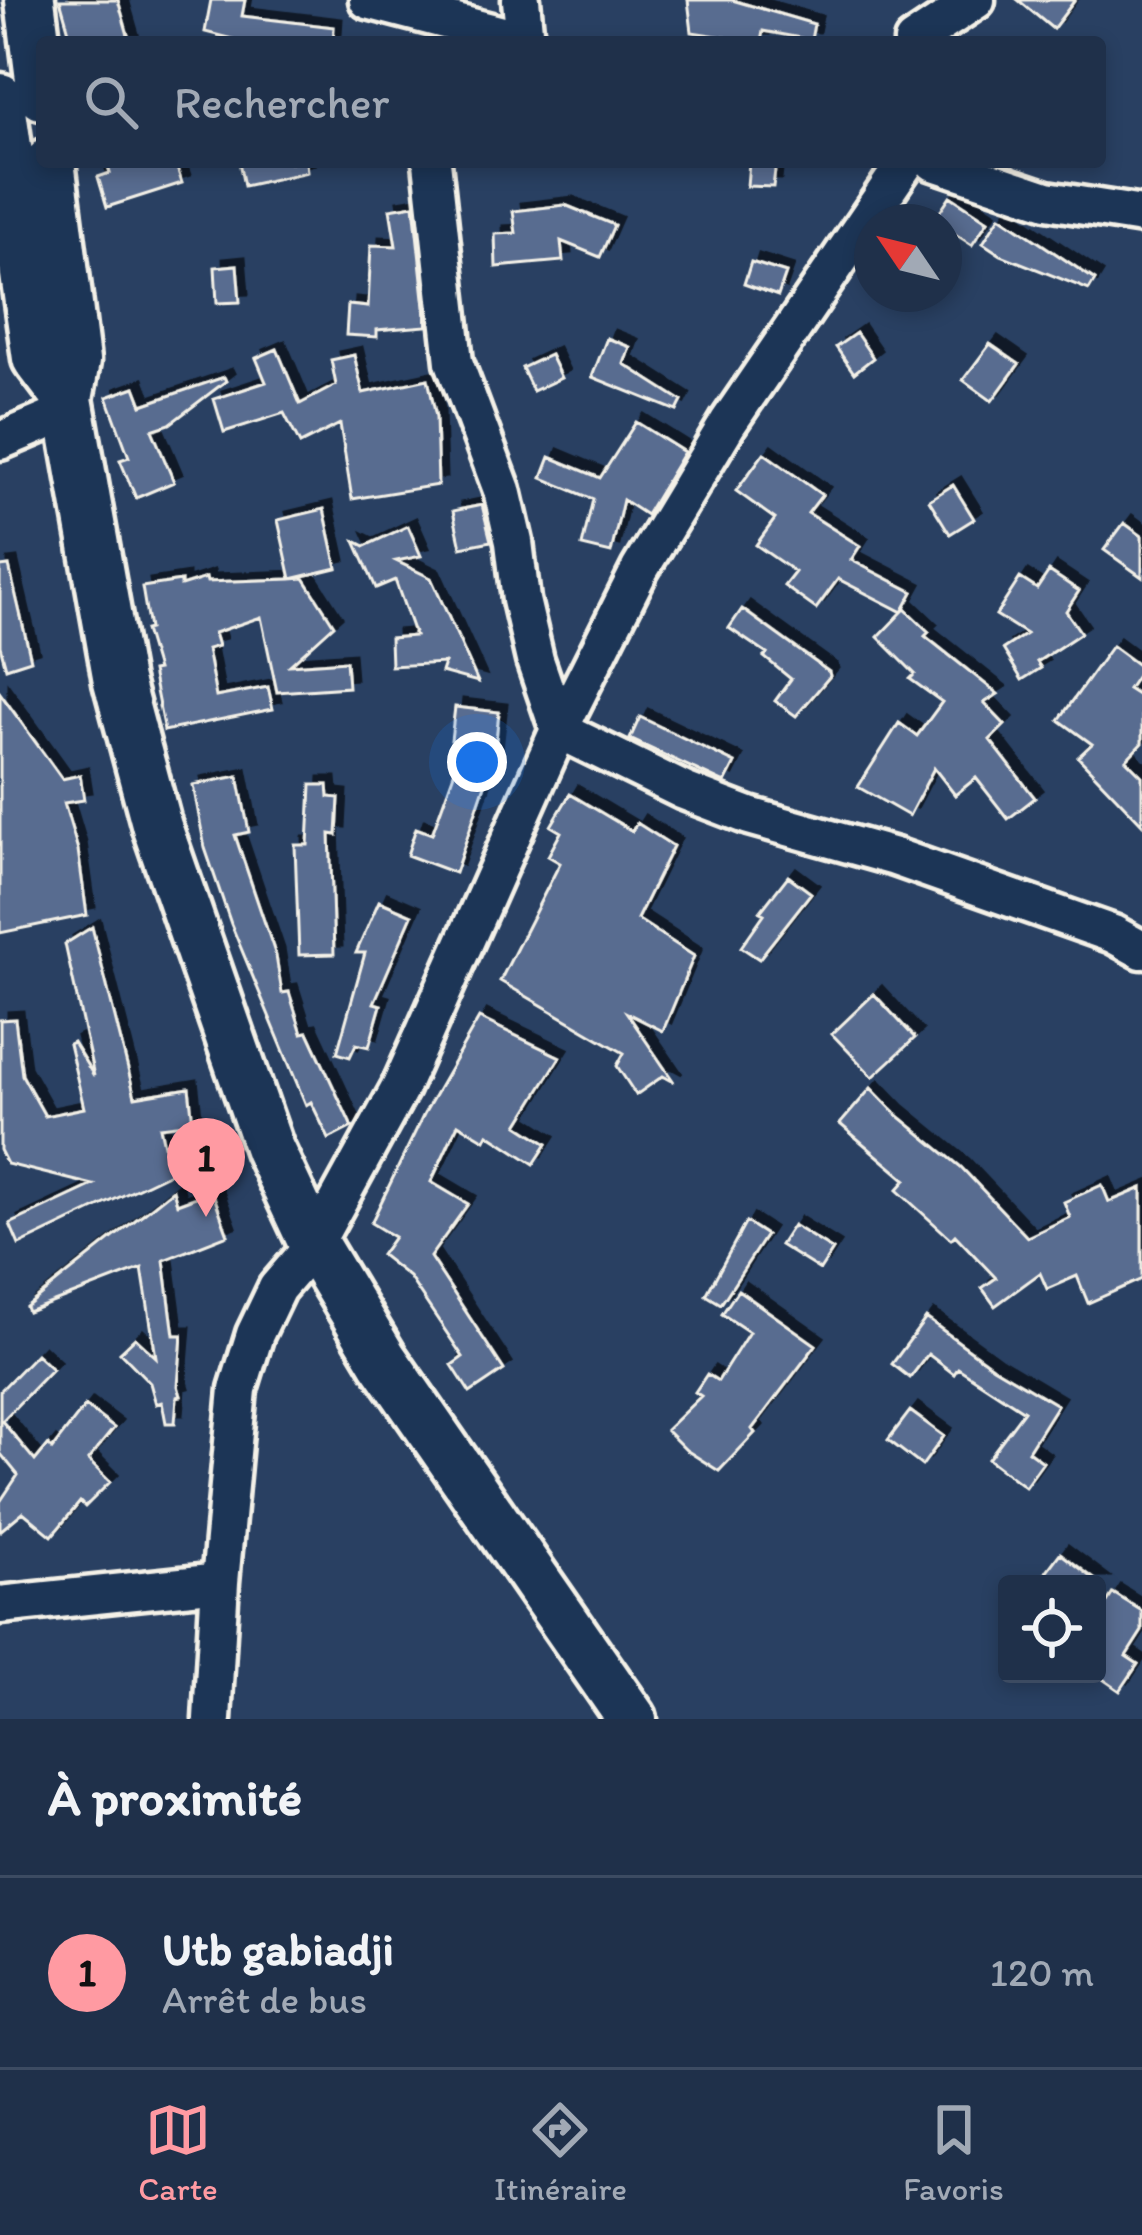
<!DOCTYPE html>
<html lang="fr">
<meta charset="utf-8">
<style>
body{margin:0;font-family:Itim,sans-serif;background:#2c3c54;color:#f1f3f6}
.controls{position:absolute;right:36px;bottom:36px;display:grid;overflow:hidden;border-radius:12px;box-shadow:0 6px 18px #0003}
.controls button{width:108px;height:108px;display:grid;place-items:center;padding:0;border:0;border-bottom:3px solid #3c4b62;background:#1f304a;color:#f1f3f6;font:60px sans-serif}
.compass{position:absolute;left:854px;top:204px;width:108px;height:108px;border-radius:50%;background:#1f304a;box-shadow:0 6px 18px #0003;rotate:305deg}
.you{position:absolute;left:477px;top:762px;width:42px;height:42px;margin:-30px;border:9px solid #fff;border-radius:50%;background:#1a73e8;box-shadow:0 0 0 18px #1a73e833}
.badge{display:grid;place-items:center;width:78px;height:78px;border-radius:50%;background:#ff9aa2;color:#111;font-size:39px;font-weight:700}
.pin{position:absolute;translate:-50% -99px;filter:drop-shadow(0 3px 6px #0008)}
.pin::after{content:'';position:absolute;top:63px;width:42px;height:36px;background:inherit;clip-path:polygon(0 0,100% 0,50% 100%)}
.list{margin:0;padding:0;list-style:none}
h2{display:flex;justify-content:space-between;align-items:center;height:156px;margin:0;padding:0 48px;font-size:51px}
h2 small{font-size:39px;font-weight:400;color:#a1a9b5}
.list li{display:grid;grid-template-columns:78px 1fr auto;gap:36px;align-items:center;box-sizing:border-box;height:192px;padding:0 48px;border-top:3px solid #3c4b62}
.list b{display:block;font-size:45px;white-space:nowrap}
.list p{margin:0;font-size:39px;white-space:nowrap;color:#a1a9b5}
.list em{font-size:39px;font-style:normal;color:#a1a9b5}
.icon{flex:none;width:66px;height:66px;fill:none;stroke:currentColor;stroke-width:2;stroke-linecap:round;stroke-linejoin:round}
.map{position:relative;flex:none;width:1142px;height:1719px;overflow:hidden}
.search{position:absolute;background:#1f304a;box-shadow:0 6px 18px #0003;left:36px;right:36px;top:36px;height:132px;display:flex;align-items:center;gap:30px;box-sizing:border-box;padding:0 42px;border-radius:12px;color:#a1a9b5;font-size:45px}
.sheet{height:348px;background:#1f304a}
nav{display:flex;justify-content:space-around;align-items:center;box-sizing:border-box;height:168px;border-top:3px solid #3c4b62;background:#1f304a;font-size:33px;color:#a1a9b5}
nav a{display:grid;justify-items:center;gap:6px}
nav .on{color:#ff9aa2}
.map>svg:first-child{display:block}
</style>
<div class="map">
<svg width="1142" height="1719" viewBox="0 0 1142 1719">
<defs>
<filter id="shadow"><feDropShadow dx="8" dy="-8" stdDeviation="0" flood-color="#0009"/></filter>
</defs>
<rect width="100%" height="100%" fill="#294062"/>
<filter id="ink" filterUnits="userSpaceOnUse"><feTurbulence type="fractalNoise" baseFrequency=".00833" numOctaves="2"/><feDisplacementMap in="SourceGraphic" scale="24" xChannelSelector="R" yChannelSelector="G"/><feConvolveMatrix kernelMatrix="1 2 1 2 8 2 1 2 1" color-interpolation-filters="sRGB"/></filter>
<g filter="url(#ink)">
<path fill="#596c90" stroke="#f4f1e8" stroke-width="3" filter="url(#shadow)" d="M 60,0 L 118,0 L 130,42 L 72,42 Z
M 211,0 L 245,0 L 242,16 L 334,27 L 333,42 L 244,42 L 205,32 Z
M 688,0 L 732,0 L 814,24 L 811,40 L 763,31 L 761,42 L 731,42 L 731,38 L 692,32 Z
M 1018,0 L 1075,0 L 1053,29 Z
M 107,162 L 175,162 L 182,183 L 107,207 L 98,177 L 110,173 Z
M 239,162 L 306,162 L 307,172 L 244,186 Z
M 749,162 L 776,162 L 773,187 L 747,186 Z
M 950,196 L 988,221 L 972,245 L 944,227 L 944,222 L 934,220 Z
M 414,205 L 427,326 L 377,330 L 377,337 L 346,335 L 348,305 L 368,307 L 371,245 L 396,246 L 390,209 Z
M 565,205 L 614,225 L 600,257 L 561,241 L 563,261 L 496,267 L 495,234 L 516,233 L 513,211 Z
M 1000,216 L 1095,280 L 1089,290 L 1001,255 L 983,243 Z
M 751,262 L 786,273 L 778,296 L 744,284 Z
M 237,265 L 240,302 L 217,303 L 215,267 Z
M 856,333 L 873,358 L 854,373 L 836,347 Z
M 607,338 L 630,347 L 624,364 L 682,401 L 677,411 L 592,377 Z
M 990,344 L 1019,364 L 992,401 L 963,380 Z
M 277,349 L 300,404 L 336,385 L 331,360 L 354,355 L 363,393 L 428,379 L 436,417 L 438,485 L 352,499 L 340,424 L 300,444 L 284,413 L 224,432 L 214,399 L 266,382 L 256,358 Z
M 550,355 L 561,378 L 533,391 L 522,368 Z
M 224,377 L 226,381 L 170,424 L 152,430 L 174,482 L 136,498 L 120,460 L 129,457 L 107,397 L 135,387 L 142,405 Z
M 636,422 L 684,452 L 646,515 L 623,500 L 611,553 L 582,546 L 593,499 L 542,478 L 550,457 L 600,478 Z
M 764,453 L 822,495 L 808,513 L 860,546 L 851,560 L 913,592 L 902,612 L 905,609 L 929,632 L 925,636 L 998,694 L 984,703 L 1005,725 L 990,740 L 1035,798 L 1008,819 L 976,778 L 955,795 L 934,768 L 909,816 L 858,787 L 899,723 L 917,736 L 942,702 L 910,679 L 915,674 L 878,637 L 902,612 L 838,579 L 816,609 L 784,586 L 795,572 L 756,545 L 775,519 L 736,491 Z
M 953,485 L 974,519 L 950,534 L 929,500 Z
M 482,505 L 491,541 L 461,547 L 453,511 Z
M 324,509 L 337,568 L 291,579 L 304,578 L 334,625 L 290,665 L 346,661 L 348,687 L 277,692 L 261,617 L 214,633 L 218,646 L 207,649 L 216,697 L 268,687 L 273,709 L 164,731 L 152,671 L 157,670 L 145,630 L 149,629 L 142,587 L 181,581 L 181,586 L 206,578 L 207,582 L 291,579 L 278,520 Z
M 1124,523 L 1142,536 L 1142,577 L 1104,550 Z
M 408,526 L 421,556 L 396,561 L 431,578 L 478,682 L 441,672 L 444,663 L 391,666 L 390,638 L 415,636 L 395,580 L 376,588 L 355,541 L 365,546 Z
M 9,566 L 31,660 L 6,668 L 0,646 L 0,567 Z
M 1049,571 L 1079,591 L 1066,611 L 1081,633 L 1037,662 L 1041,668 L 1022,680 L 1003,649 L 1026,634 L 996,615 L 1020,578 L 1037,589 Z
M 742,609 L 829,672 L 830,676 L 796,716 L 775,701 L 791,679 L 764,657 L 767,654 L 729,628 Z
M 1112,646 L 1142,668 L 1128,689 L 1142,698 L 1142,743 L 1126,760 L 1142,776 L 1142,824 L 1078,757 L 1092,744 L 1059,720 Z
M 0,693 L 62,779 L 80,775 L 84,800 L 64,803 L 78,850 L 87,915 L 0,933 Z
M 455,707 L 499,712 L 494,758 L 455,873 L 407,855 L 416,828 L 432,834 L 465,742 L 451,740 Z
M 640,717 L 735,763 L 725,783 L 630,739 Z
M 238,776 L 249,832 L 235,835 L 276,956 L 282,993 L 289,992 L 302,1033 L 308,1032 L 352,1127 L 329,1139 L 311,1102 L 306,1105 L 231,924 L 205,848 L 193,785 Z
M 311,785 L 328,785 L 329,797 L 339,798 L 337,835 L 330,834 L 334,954 L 299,955 L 295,845 L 308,845 Z
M 570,794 L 632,831 L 637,823 L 673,846 L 637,919 L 694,956 L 663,1031 L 627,1013 L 674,1082 L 663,1076 L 636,1095 L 617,1066 L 624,1053 L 500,981 L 560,863 L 548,856 L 561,832 L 551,826 Z
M 788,876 L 811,893 L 759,959 L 741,947 L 764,914 L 760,912 Z
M 379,901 L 412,915 L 374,1003 L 381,1005 L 369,1047 L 356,1044 L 350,1057 L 337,1053 L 365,953 L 356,953 Z
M 92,927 L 135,1097 L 189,1088 L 193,1123 L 160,1127 L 170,1173 L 19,1245 L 10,1224 L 93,1185 L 7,1164 L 0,1150 L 0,1020 L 15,1019 L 22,1075 L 45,1116 L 84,1108 L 69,1044 L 73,1042 L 94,1076 L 65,944 Z
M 874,994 L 915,1038 L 873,1077 L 832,1034 Z
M 479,1018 L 560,1057 L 518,1125 L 547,1144 L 534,1164 L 488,1134 L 485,1140 L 458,1124 L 431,1182 L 468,1204 L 430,1257 L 504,1370 L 470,1393 L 452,1365 L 463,1357 L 409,1277 L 381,1255 L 394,1237 L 371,1223 L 424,1114 Z
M 871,1088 L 896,1114 L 961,1167 L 1027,1237 L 1070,1217 L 1064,1202 L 1102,1185 L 1109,1202 L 1142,1188 L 1142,1279 L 1088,1303 L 1077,1276 L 1047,1289 L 1040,1273 L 995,1306 L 982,1288 L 996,1278 L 955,1235 L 951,1239 L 897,1190 L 906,1180 L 840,1124 Z
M 173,1190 L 177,1204 L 212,1191 L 228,1235 L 164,1260 L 174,1335 L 182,1335 L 178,1386 L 181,1396 L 177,1397 L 175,1423 L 166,1423 L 162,1402 L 156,1404 L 150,1383 L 120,1352 L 135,1338 L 156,1357 L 142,1268 L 28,1312 L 26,1307 Z
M 746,1222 L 766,1235 L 721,1304 L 706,1295 Z
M 793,1225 L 833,1250 L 820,1270 L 780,1245 Z
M 738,1290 L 816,1345 L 752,1429 L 755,1433 L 719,1471 L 686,1450 L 666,1430 L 701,1396 L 695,1392 L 707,1374 L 718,1381 L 749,1332 L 722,1314 Z
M 926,1318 L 993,1367 L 1057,1405 L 1028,1451 L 1043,1462 L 1025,1487 L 988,1459 L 1024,1411 L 958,1368 L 954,1374 L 928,1354 L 910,1378 L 892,1364 Z
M 36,1354 L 52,1369 L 2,1421 L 35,1461 L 48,1445 L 52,1449 L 85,1406 L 114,1428 L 88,1460 L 110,1482 L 85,1507 L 80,1502 L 52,1536 L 23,1512 L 0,1531 L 0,1502 L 18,1475 L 0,1453 L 0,1391 Z
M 910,1411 L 944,1436 L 922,1466 L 888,1440 Z
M 1060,1553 L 1101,1584 L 1037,1584 Z
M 1113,1593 L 1142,1611 L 1142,1631 L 1126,1656 L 1138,1664 L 1120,1691 L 1097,1675 L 1097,1618 Z"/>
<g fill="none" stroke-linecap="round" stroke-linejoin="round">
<g stroke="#f4f1e8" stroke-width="45">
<path id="minor" d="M 368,0 L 529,42
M 521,0 L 525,41
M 913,42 L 976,0
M 906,162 L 728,423 L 640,569 L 559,730 L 684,791 L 749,816 L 895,857 L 1113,934 L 1142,950
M 934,162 L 1047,200 L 1142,215
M 0,441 L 71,411
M 0,1605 L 220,1582
M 212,1719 L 220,1582 L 238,1389 L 255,1334 L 277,1288 L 314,1245 L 400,1088 L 559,730 L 535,660 L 521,600 L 514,542 L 502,490 L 454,362 L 432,162"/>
</g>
<g stroke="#f4f1e8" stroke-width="57">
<path id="major" d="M 30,0 L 42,95
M 0,98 L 37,358 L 68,399
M 50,162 L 75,361 L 68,399 L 118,681 L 157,827 L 269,1149 L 314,1245 L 383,1360 L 632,1719"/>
</g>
<use href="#minor" stroke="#1d3557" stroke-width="36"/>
<use href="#major" stroke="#1d3557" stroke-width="48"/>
</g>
</g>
</svg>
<div class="controls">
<button><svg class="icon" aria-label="locate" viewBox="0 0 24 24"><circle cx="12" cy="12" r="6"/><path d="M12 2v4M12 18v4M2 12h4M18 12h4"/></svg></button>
</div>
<svg class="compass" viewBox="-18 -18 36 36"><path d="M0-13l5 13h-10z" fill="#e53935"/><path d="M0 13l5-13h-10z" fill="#a1a9b5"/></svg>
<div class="you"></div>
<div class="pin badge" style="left:206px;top:1217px">1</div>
<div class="search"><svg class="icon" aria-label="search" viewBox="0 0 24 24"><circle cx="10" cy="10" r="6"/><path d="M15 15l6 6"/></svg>Rechercher</div>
</div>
<section class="sheet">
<h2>À proximité<small></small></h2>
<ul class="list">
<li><span class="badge">1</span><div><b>Utb gabiadji</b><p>Arrêt de bus</p></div><em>120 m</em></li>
</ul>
</section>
<nav>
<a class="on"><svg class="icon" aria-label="map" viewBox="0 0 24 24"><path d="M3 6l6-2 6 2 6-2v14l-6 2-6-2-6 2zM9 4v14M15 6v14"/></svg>Carte</a>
<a><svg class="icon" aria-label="directions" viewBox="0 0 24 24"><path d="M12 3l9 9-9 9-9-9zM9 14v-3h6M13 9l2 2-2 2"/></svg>Itinéraire</a>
<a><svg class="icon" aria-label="saved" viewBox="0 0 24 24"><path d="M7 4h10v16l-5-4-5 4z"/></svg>Favoris</a>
</nav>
